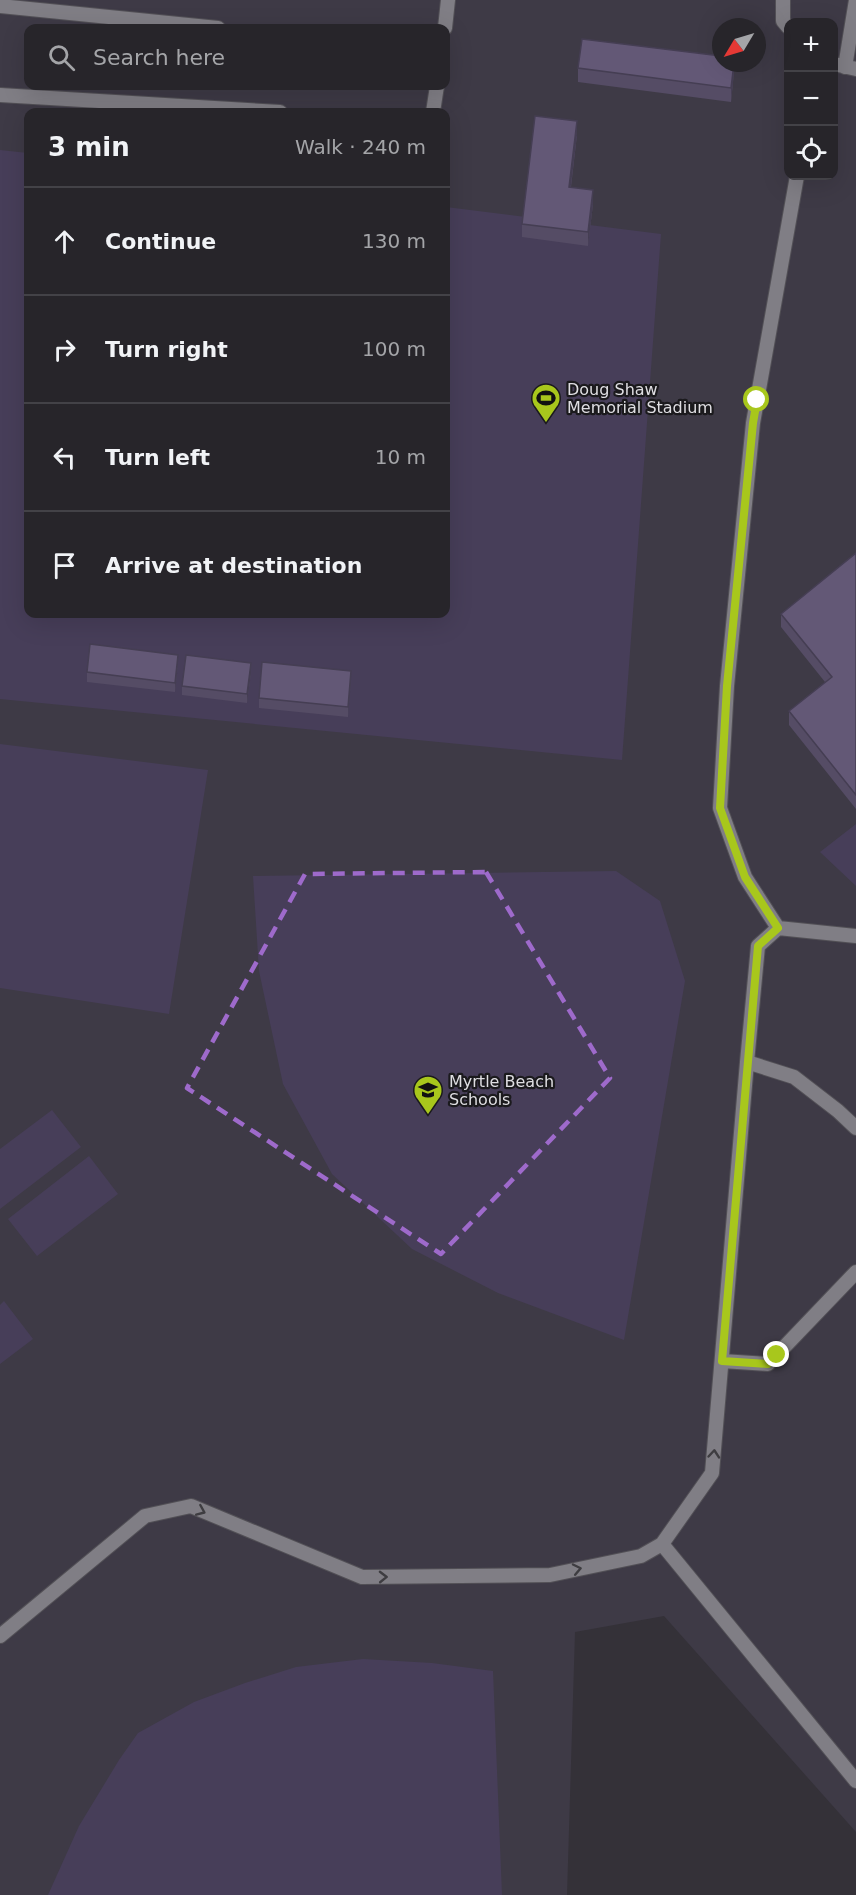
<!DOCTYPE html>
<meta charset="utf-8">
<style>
body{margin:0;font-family:"DejaVu Sans",sans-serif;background:#2f2d32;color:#f1f3f6}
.controls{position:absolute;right:18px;top:18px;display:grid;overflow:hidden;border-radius:12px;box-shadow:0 6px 24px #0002}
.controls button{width:54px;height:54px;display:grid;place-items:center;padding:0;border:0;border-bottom:2px solid #434247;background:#27252a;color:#f1f3f6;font:30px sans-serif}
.compass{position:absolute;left:712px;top:18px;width:54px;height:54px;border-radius:50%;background:#27252a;box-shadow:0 6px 24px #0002;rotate:232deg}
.stop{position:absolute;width:18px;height:18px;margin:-14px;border:4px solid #a8c71c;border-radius:50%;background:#fff}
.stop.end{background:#a8c71c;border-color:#fff;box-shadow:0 2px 6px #0008}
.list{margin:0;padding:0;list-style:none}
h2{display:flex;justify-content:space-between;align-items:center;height:78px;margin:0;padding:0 24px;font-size:26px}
h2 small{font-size:20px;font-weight:400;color:#a4a5a8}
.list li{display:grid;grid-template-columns:39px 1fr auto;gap:18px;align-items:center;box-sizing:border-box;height:108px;padding:0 24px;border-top:2px solid #434247}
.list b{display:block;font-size:22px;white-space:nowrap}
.list em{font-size:20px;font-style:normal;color:#a4a5a8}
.icon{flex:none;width:33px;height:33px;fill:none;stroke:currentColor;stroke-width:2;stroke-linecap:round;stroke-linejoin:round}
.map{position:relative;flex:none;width:856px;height:1895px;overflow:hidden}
.search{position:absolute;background:#27252a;box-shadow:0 6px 24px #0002;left:24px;top:24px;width:426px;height:66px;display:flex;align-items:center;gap:15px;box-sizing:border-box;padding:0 21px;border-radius:12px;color:#a4a5a8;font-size:22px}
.panel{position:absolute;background:#27252a;box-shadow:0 6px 24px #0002;left:24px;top:108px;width:426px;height:510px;border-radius:12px}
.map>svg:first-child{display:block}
</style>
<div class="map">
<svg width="856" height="1895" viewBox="0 0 856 1895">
<rect width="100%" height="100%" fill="#343138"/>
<path fill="#3e3a46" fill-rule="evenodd" d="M 0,0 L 856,0 L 856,1832 L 664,1616 L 575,1632 L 567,1895 L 0,1895 ZM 788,22 L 834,22 L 834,176 L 788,176 ZM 721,27 L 757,27 L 757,63 L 721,63 ZM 28,28 L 446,28 L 446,86 L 28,86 ZM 28,112 L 446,112 L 446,614 L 28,614 Z"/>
<path fill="#473e59" d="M 0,150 L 28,153 L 28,614 L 446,614 L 446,207 L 661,234 L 622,760 L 0,699 Z
M 0,744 L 208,770 L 169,1014 L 0,988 Z
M 856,824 L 856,886 L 820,852 Z
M 616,871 L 660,901 L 685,981 L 624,1340 L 498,1293 L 412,1249 L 332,1174 L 283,1084 L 259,971 L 253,876 Z
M 52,1110 L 81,1147 L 0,1209 L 0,1149 Z
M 89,1156 L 118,1194 L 37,1256 L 8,1219 Z
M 4,1301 L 33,1339 L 0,1364 L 0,1305 Z
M 363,1659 L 432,1663 L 493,1671 L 502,1895 L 48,1895 L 79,1826 L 119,1760 L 138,1733 L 194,1702 L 245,1683 L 296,1667 Z"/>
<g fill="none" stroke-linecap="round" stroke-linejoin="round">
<g stroke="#525056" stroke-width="16">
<path id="lane" d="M 783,0 L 783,21 L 788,27
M 0,6 L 218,28
M 445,28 L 448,0
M 834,64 L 856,69
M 845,67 L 856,0
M 0,95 L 280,112
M 433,112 L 437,86
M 778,928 L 745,877 L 720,808 L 727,686 L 753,423 L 797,176
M 856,936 L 778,928 L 758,946 L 747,1062 L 794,1077 L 838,1111 L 856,1128
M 722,1361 L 768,1364 L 856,1272
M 662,1544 L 856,1781
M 0,1636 L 145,1516 L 191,1506 L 362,1577 L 550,1575 L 641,1556 L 662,1544 L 712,1473 L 747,1062"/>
</g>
<use href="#lane" stroke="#807e85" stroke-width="14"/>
</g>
<path fill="#554c65" d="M 734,63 L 734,72 L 731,102 L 578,82 L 578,68 Z
M 577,135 L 571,187 L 593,204 L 588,246 L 522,237 L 522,224 Z
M 856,553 L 856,809 L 789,725 L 789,711 L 825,682 L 781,627 L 781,614 Z
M 178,664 L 175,692 L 87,682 L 87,672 Z
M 251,673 L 247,703 L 182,695 L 182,686 Z
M 351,681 L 348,717 L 259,708 L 259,698 Z"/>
<path fill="#453e53" d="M 734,63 L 734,72 L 731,102 L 731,88 Z
M 577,121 L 577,135 L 569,201 L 569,187 Z
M 593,190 L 593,204 L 588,246 L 588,232 Z
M 178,655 L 178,664 L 175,692 L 175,683 Z
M 251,663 L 251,673 L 247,703 L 247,694 Z
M 351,671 L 351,681 L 348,717 L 348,707 Z"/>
<path fill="#635876" stroke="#453e53" stroke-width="1.5" d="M 582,39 L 721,56 L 721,63 L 734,63 L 731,88 L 578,68 Z
M 535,116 L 577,121 L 569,187 L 593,190 L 588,232 L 522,224 Z
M 856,553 L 856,795 L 789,711 L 832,677 L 781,614 Z
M 90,644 L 178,655 L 175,683 L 87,672 Z
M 186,655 L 251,663 L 247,694 L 182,686 Z
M 262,662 L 351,671 L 348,707 L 259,698 Z"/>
<defs><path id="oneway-chevron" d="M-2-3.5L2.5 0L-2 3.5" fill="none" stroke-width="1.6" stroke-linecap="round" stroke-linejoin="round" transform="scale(1.5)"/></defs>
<g stroke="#3e3d41">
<use href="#oneway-chevron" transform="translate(714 1454) rotate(-85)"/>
<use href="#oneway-chevron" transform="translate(201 1511) rotate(23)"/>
<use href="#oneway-chevron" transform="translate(577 1569) rotate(-12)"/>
<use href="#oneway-chevron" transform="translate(383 1577) rotate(-1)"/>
</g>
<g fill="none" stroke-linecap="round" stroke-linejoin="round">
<path stroke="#a8c71c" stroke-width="8" d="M 757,400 L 753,423 L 727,686 L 720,808 L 745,877 L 778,928 L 758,946 L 722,1361 L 768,1364 L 777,1355"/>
</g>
<path fill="none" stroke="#9e6acb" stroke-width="4.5" stroke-dasharray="12 8" stroke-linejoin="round" d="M 486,872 L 610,1078 L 441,1254 L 187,1088 L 305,874 Z"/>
<defs>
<g id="stadium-pin" transform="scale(1.5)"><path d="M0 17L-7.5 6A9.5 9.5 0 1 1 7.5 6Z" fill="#a8c71c" stroke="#1b1a1d"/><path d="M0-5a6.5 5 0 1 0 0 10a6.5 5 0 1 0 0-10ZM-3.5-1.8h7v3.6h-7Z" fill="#111"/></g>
<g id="school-pin" transform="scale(1.5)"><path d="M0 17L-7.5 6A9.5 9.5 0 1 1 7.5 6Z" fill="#a8c71c" stroke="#1b1a1d"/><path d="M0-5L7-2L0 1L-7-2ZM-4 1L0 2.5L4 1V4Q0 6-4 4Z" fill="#111"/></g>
</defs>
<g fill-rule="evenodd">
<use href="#stadium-pin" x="546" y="398"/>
<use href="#school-pin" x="428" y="1090"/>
</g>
<g text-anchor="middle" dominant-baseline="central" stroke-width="4.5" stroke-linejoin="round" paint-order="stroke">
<g font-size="16" fill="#dfdee2" stroke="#1b1a1d" text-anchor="start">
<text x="567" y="389">Doug Shaw<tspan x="567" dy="18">Memorial Stadium</tspan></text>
<text x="449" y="1081">Myrtle Beach<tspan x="449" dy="18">Schools</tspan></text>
</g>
</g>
</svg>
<div class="controls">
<button>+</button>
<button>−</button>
<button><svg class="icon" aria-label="locate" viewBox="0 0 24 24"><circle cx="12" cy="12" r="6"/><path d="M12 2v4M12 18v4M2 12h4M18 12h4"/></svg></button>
</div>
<svg class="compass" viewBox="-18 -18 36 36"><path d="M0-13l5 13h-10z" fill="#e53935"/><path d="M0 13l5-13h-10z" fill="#a4a5a8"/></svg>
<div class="stop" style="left:757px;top:400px"></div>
<div class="stop end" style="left:777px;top:1355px"></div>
<div class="search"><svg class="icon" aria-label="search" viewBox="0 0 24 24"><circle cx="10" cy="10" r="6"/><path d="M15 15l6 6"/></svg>Search here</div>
<section class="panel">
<h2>3 min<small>Walk · 240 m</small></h2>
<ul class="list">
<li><svg class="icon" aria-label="ahead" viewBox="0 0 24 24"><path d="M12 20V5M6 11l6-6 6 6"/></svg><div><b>Continue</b></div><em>130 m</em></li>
<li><svg class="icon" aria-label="right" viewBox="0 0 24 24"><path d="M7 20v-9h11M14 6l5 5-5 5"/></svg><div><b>Turn right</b></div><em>100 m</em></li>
<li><svg class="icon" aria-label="left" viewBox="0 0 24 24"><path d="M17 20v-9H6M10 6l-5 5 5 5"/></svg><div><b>Turn left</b></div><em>10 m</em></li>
<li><svg class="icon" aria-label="arrive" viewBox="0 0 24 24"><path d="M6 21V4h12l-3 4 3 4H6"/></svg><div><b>Arrive at destination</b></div></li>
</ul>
</section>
</div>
